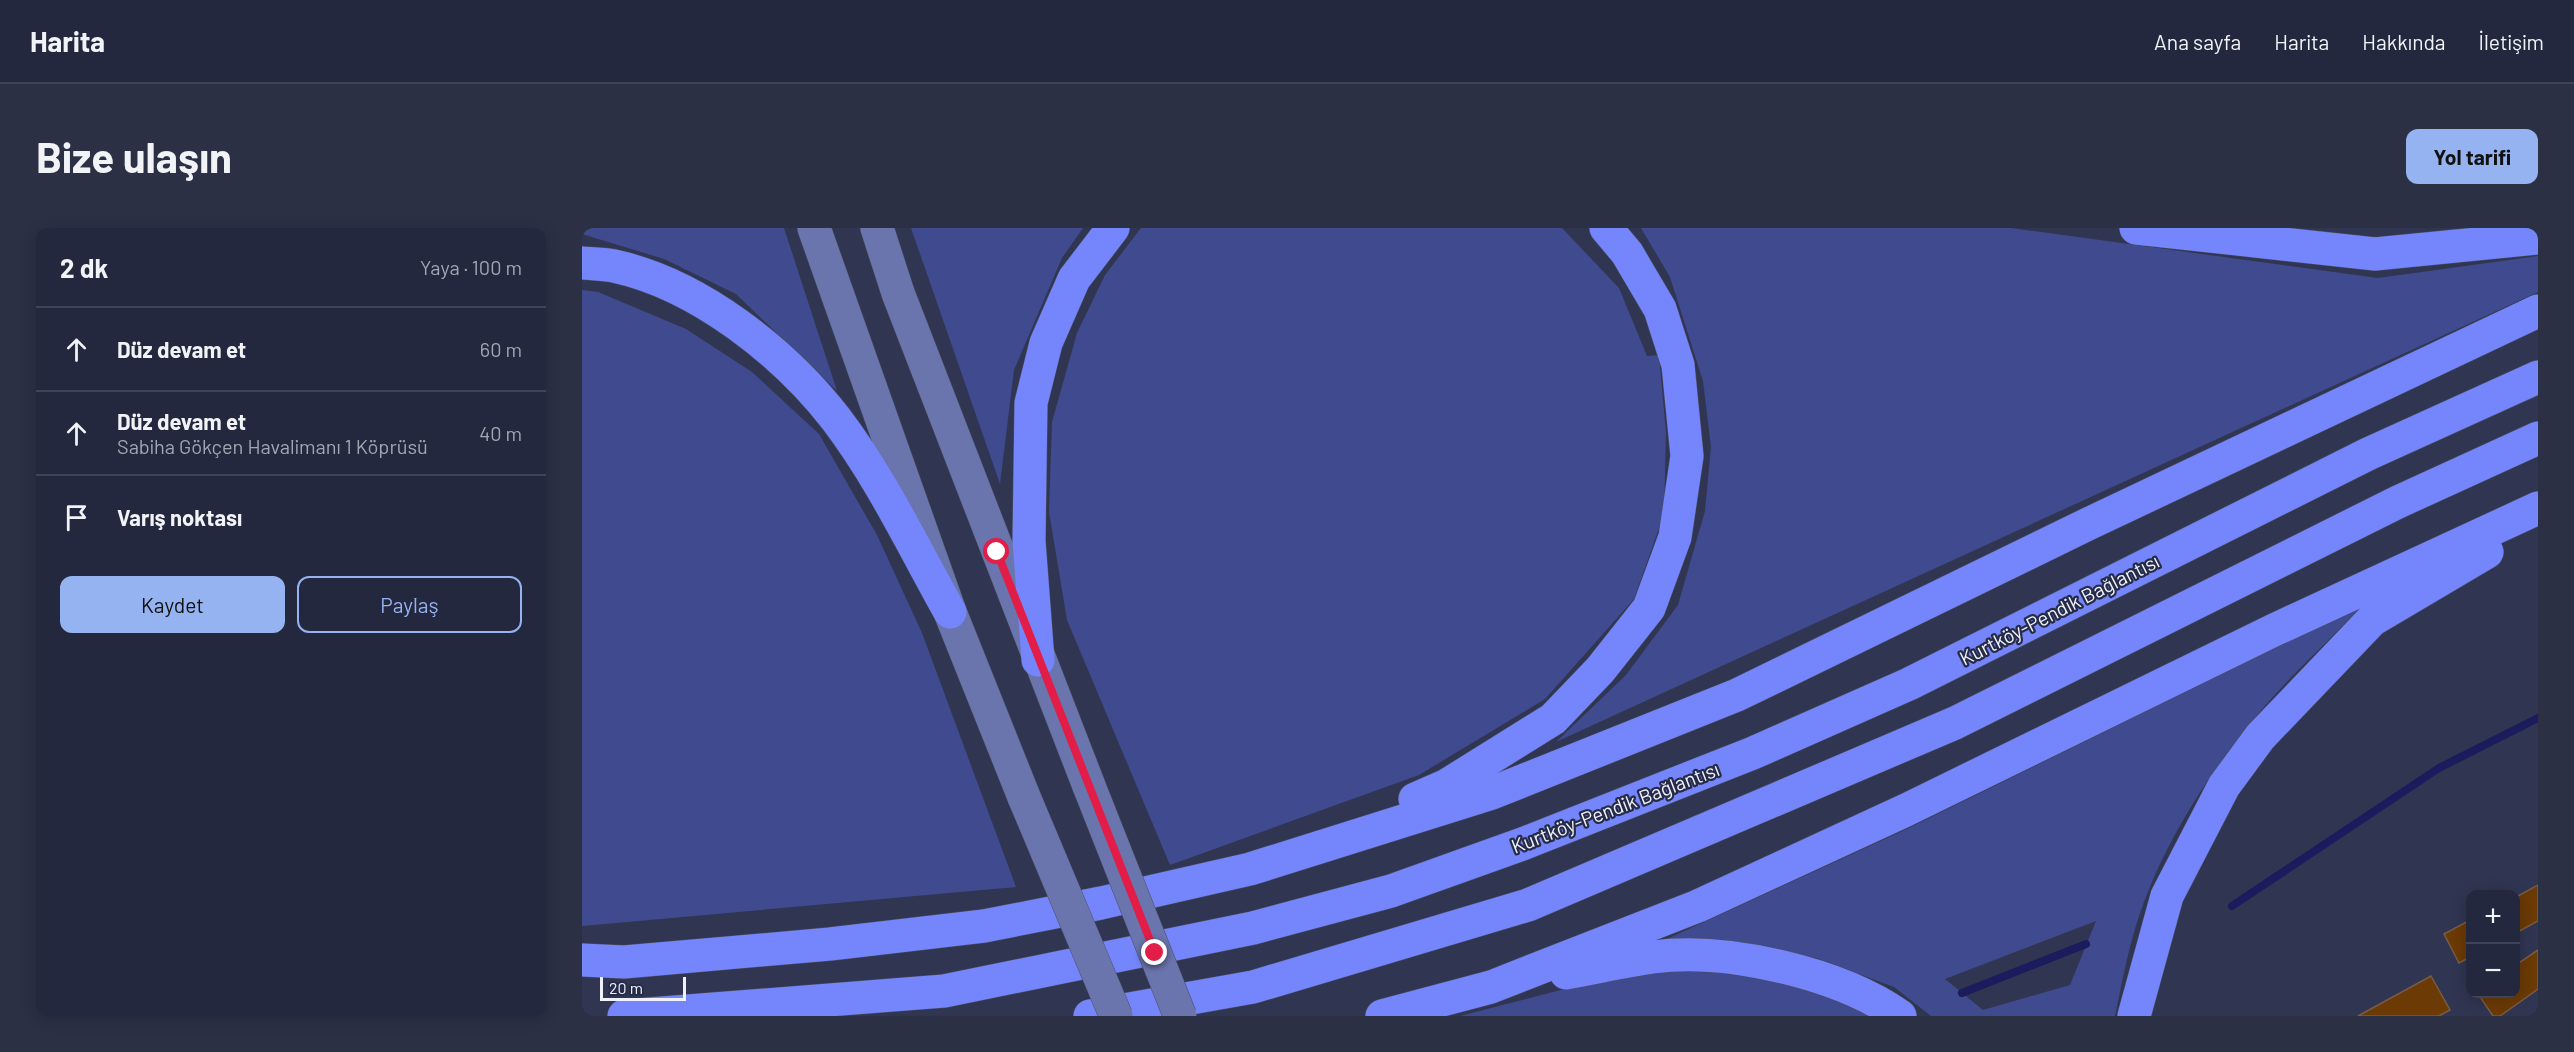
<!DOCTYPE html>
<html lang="tr">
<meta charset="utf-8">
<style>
body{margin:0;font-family:Barlow,sans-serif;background:#2c3045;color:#f1f3f6}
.controls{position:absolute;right:18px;bottom:18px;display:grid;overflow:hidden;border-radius:12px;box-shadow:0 3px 15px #0003}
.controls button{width:54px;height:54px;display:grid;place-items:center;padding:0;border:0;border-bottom:2px solid #414458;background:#24283e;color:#f1f3f6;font:30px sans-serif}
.scale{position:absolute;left:18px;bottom:15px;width:86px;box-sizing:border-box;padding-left:6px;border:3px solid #eff1fc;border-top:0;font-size:16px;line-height:21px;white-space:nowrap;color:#eff1fc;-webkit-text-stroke:4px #262c47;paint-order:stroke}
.stop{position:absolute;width:18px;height:18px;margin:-14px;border:4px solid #e11d48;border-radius:50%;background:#fff}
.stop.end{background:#e11d48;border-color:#fff;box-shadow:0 2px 6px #0008}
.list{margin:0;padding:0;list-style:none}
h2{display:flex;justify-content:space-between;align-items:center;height:78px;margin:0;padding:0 24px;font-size:26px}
h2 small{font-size:20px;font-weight:400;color:#a3a6b0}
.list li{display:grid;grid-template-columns:39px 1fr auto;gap:18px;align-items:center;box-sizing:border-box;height:84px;padding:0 24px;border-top:2px solid #414458}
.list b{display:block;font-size:22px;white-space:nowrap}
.list p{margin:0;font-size:20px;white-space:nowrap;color:#a3a6b0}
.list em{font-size:20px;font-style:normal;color:#a3a6b0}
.actions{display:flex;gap:12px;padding:18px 24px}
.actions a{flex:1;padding:14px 0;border:2px solid #95b2f1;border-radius:12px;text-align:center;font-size:21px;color:#95b2f1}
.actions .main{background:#95b2f1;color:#111}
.icon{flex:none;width:33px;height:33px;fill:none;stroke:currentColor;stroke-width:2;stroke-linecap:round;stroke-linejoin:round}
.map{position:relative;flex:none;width:1956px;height:788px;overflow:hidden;border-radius:12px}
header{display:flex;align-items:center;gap:36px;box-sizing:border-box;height:84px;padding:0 30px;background:#24283e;border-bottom:2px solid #414458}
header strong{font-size:28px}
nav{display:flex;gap:33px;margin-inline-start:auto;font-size:21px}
.intro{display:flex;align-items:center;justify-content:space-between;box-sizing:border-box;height:144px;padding:0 36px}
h1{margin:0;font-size:42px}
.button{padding:15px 27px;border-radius:12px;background:#95b2f1;color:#111;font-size:21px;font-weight:700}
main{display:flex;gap:36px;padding:0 36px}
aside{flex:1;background:#24283e;border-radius:12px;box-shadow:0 3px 15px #0003}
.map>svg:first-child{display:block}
</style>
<header>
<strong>Harita</strong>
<nav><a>Ana sayfa</a><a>Harita</a><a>Hakkında</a><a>İletişim</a></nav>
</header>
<div class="intro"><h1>Bize ulaşın</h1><a class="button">Yol tarifi</a></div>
<main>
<aside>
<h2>2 dk<small>Yaya · 100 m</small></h2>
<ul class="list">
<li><svg class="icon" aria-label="ahead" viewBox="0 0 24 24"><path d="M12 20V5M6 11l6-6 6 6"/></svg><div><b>Düz devam et</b></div><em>60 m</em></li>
<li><svg class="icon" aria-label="ahead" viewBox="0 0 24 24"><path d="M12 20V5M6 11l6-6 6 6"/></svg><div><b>Düz devam et</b><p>Sabiha Gökçen Havalimanı 1 Köprüsü</p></div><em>40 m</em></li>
<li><svg class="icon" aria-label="arrive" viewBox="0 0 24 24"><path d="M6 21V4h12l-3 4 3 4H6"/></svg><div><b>Varış noktası</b></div></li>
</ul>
<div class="actions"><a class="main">Kaydet</a><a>Paylaş</a></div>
</aside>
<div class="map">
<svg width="1956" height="788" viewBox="0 0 1956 788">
<rect width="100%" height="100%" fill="#303652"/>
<path fill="#404a8f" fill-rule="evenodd" d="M 0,0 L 202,0 L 255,163 L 154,66 L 82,31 L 0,6 Z
M 329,0 L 501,0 L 480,30 L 432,142 L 418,256 Z
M 559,0 L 980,0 L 1037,60 L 1065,128 L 1077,127 L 1084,205 L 1082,286 L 1052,371 L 963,471 L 837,547 L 588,637 L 485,392 L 467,284 L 470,194 L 495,105 L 523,47 Z
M 1059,0 L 1429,0 L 1796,50 L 1956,28 L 1956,64 L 974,514 L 1044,447 L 1096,377 L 1123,283 L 1129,219 L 1121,153 L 1088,49 Z
M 0,62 L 16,64 L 104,101 L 170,144 L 237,206 L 295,307 L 340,405 L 434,659 L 0,698 Z
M 1782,376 C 1747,413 1704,451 1672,491 C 1627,546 1587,607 1562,674 C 1548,711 1541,749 1533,788 L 1349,788 L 1312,759 L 1234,730 L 1145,714 L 1074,716 L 1327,600 ZM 1514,693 L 1488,757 L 1401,782 L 1363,751 Z
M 1167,743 L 1247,762 L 1286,788 L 878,788 L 1048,744 Z"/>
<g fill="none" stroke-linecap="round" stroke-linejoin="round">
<path stroke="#1a1c5d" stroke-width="8" d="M 1650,678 L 1857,540 L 1956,490
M 1380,765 L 1504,716"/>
</g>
<path fill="#6b3a05" stroke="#785c46" stroke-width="1.5" d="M 1956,657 L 1956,693 L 1934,705 L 1934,669 Z
M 1888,692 L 1888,729 L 1877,735 L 1862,706 Z
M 1956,722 L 1956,761 L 1918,788 L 1911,788 L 1896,766 L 1934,766 L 1934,737 Z
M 1849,748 L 1868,782 L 1857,788 L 1776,788 Z"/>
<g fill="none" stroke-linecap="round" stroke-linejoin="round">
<g stroke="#4c5066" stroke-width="34">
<path id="secondary" d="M 232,0 L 368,384 L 442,569
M 295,0 L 316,65 L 507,558"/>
</g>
<g stroke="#4c5066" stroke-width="34">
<path id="motorway" d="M 1554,0 L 1793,26 L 1956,10
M 0,35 C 10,36 22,36 32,38 C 116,56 202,124 254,191 C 299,250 332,320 368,384
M 456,432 L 447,313 L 449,175 L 464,115 L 492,51 L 531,0
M 833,571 L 865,557 L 971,491 L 1018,442 L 1067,380 L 1093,309 L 1105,228 L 1096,137 L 1078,81 L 1045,25 L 1024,0
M 0,732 L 42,734 L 248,716 L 402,698 L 519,675 L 668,641 L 910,565 L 1155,467 L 1506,296 L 1956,83
M 984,745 C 1013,740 1042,733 1071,729 C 1144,719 1257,745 1318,788
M 42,788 L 362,763 L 671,700 L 809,663 L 943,615 L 1171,525 L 1327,456 L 1786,226 L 1956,149
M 508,788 L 671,759 L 946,677 L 1373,495 L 1816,274 L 1956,210
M 800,788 L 909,759 L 1116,678 L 1324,582 L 1692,402 L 1956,280
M 1552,788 L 1585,668 L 1642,558 L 1678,509 L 1790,392 L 1905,324"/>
</g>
<use href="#secondary" stroke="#6a74ad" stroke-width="33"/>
<use href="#motorway" stroke="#7585fb" stroke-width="33"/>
<g stroke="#4c5066" stroke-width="34" stroke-linecap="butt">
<path id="secondary-bridge" d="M 507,558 L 598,788
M 442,569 L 534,788"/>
</g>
<use href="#secondary-bridge" stroke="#6a74ad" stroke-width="33"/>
</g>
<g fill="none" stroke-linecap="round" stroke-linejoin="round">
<path stroke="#e11d48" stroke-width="8" d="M 415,324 L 573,725"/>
</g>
<g text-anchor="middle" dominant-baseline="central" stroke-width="4.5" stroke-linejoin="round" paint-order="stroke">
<g font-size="20" fill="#eff1fc" stroke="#262c47">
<text transform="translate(1477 381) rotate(-27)">Kurtköy-Pendik Bağlantısı</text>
<text transform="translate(1033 579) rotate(-21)">Kurtköy-Pendik Bağlantısı</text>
</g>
</g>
</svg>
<div class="controls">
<button>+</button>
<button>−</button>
</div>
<div class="scale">20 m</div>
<div class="stop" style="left:415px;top:324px"></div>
<div class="stop end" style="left:573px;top:725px"></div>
</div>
</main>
